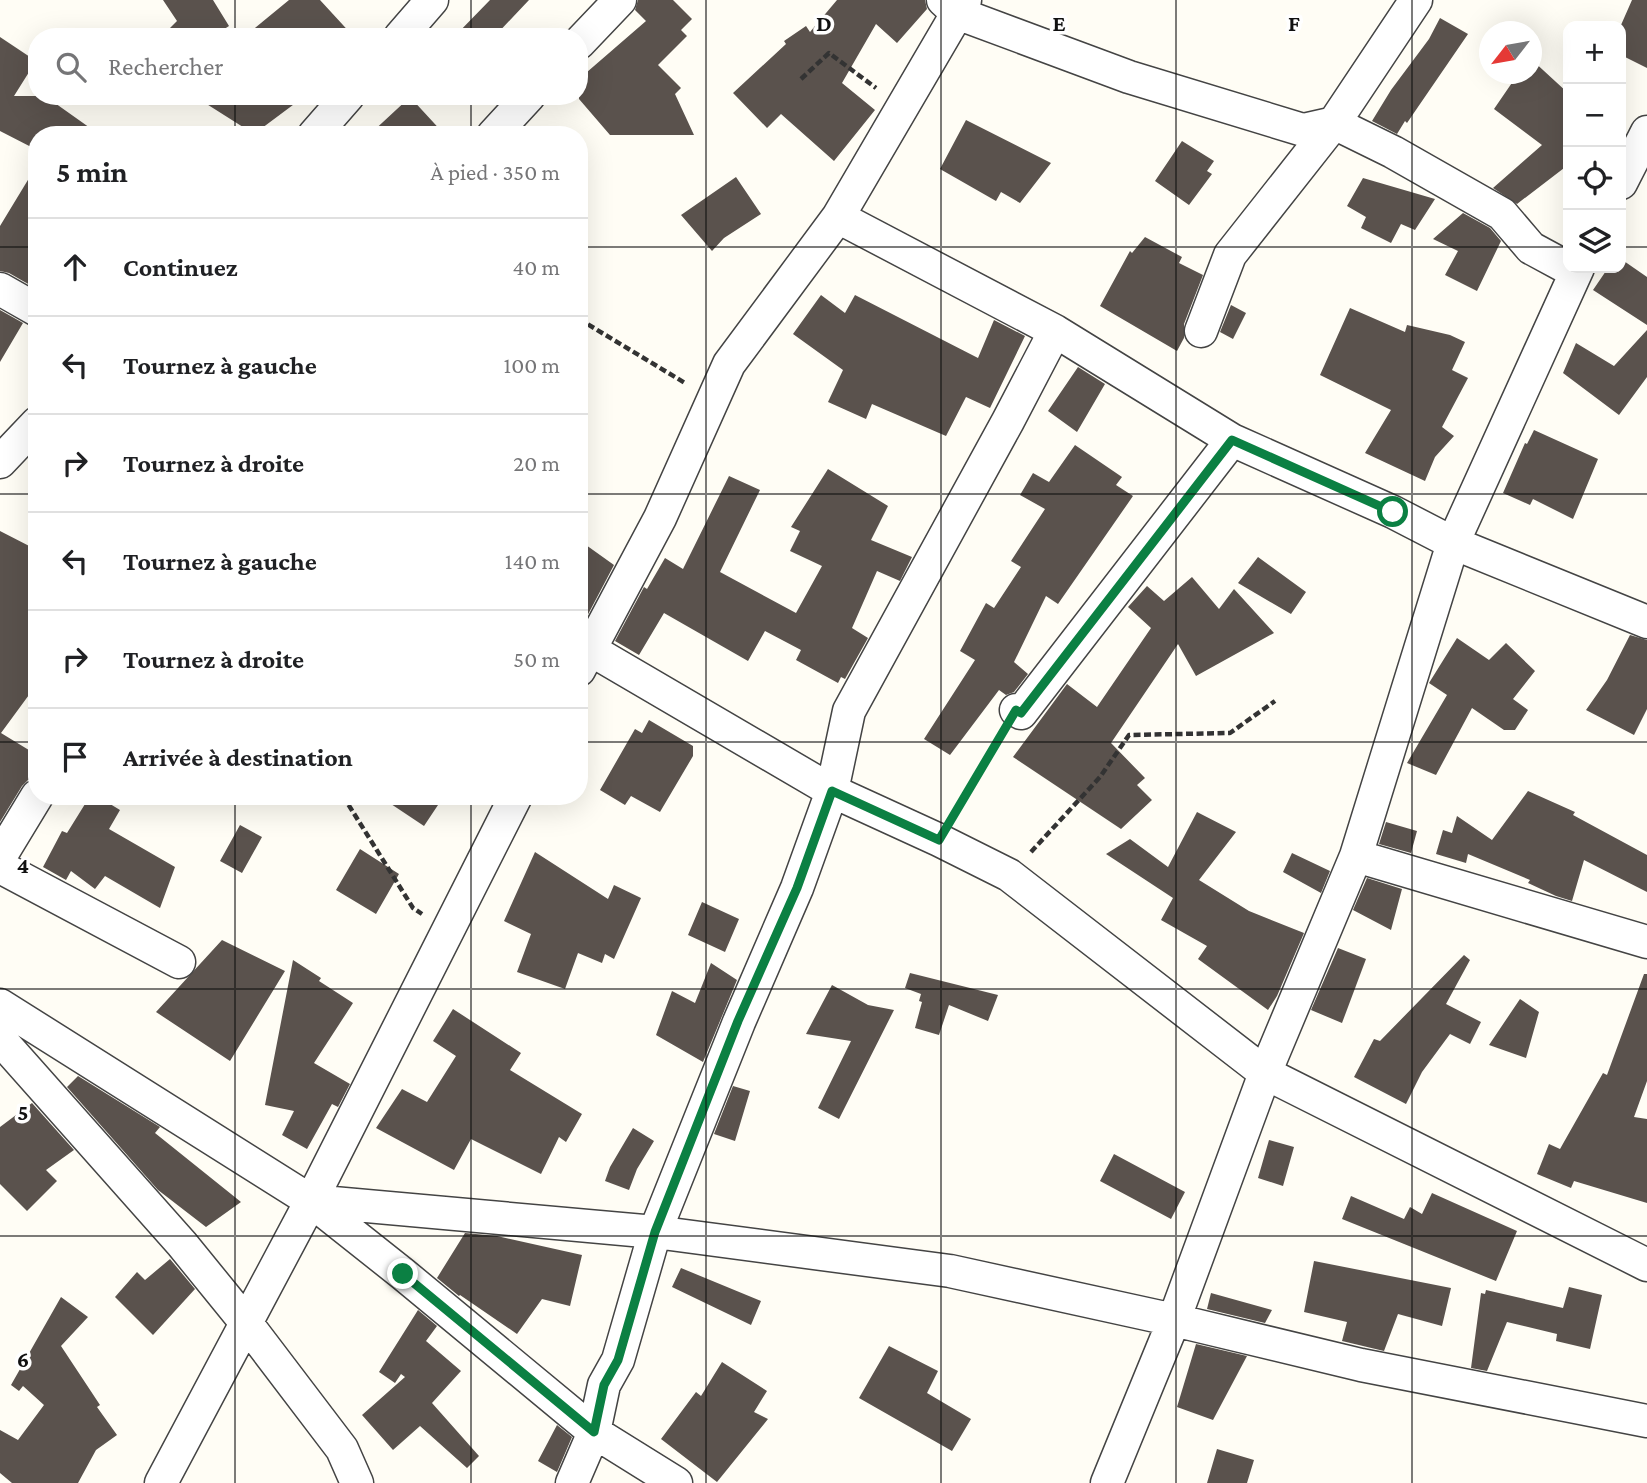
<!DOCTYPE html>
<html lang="fr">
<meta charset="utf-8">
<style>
body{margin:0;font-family:"Crimson Pro",serif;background:#f2f2f2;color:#202124}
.controls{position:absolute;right:21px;top:21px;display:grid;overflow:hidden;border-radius:14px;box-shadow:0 7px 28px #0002}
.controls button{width:63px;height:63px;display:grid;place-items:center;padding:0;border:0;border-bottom:2px solid #e0e0e0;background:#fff;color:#202124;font:35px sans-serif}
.compass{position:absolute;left:1479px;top:21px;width:63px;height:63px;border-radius:50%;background:#fff;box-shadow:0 7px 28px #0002;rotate:239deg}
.stop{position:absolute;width:21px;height:21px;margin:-16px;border:5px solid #0b8043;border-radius:50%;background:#fff}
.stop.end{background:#0b8043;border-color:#fff;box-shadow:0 2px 7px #0008}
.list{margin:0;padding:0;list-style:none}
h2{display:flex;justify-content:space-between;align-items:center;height:91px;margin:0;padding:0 28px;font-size:30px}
h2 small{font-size:23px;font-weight:400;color:#757577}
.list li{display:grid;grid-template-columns:46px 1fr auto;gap:21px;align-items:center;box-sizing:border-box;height:98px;padding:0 28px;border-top:2px solid #e0e0e0}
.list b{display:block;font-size:26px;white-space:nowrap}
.list em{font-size:23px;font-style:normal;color:#757577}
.icon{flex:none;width:38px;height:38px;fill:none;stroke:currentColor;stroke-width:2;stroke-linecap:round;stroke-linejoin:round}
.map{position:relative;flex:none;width:1647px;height:1483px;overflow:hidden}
.search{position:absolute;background:#fff;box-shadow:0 7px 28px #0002;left:28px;top:28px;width:560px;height:77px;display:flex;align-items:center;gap:18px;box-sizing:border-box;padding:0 24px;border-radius:28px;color:#757577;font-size:26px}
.panel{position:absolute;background:#fff;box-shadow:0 7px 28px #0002;left:28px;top:126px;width:560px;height:679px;border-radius:28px}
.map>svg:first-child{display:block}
</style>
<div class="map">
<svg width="1647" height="1483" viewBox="0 0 1647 1483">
<rect width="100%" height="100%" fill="#fffdf5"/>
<path fill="#5a524d" d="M 163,0 L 213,0 L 229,26 L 212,37 L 161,37 L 177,21 Z
M 289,0 L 320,0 L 354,37 L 244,37 Z
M 490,0 L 529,0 L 494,37 L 454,37 Z
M 638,0 L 673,0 L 692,19 L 681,30 L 687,36 L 658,65 L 681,88 L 675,94 L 694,135 L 610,135 L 579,99 L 579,79 L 646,21 L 635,10 Z
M 837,0 L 925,0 L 927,9 L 897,43 L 876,24 L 842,83 L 875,110 L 834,161 L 781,114 L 767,128 L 733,93 L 786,44 L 784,41 L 806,26 L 810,32 Z
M 1632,0 L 1647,0 L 1647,68 L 1621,55 L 1621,25 Z
M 1440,18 L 1468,34 L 1407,123 L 1405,121 L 1397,134 L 1372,121 L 1391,90 L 1429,39 Z
M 0,37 L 36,61 L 14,96 L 45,96 L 100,135 L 37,135 L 37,150 L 0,131 Z
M 1531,59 L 1568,93 L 1568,165 L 1517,204 L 1493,188 L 1542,145 L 1494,109 L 1518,74 L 1531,74 Z
M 194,96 L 305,96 L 254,134 Z
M 410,97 L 445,135 L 369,135 Z
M 966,120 L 1051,163 L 1020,203 L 1001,192 L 996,201 L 940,169 Z
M 1182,141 L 1214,161 L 1207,171 L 1212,174 L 1189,205 L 1155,181 Z
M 37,165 L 37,289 L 9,273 L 0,271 L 0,226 Z
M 736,177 L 761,214 L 724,238 L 712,251 L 681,215 Z
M 1363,178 L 1435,199 L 1415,230 L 1401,224 L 1391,243 L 1361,228 L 1366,217 L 1347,206 Z
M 1463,213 L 1490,228 L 1501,241 L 1477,291 L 1445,275 L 1458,251 L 1433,239 Z
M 1145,237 L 1182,257 L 1179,263 L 1203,275 L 1184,324 L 1184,338 L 1177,351 L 1100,306 L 1130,251 L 1132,253 Z
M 1621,259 L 1647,277 L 1647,325 L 1593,290 L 1608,268 L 1621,268 Z
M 821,295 L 845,313 L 855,295 L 978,358 L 994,320 L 1025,336 L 990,408 L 966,397 L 946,436 L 872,404 L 866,419 L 828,402 L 843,370 L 793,334 Z
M 1231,305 L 1246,313 L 1233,339 L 1220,332 Z
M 1350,308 L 1405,332 L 1407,325 L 1450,335 L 1465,342 L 1452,370 L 1468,378 L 1442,427 L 1454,436 L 1435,457 L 1425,481 L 1365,453 L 1391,410 L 1320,375 Z
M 0,310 L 23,323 L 0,362 Z
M 1647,330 L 1647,377 L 1619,415 L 1563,373 L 1576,343 L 1614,366 Z
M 1078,367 L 1105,384 L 1077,432 L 1048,411 Z
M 1534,430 L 1598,459 L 1573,519 L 1533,499 L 1530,505 L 1503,493 L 1525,443 L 1527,444 Z
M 1075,445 L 1122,477 L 1116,485 L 1133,496 L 1058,604 L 1046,596 L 1014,662 L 1028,674 L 1014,692 L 1006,695 L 999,690 L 950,755 L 924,739 L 975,660 L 960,651 L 986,603 L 994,608 L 1021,567 L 1011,561 L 1045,509 L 1020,495 L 1033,473 L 1049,482 Z
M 828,469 L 888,506 L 871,540 L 912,557 L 900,581 L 877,571 L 852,628 L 868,638 L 845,679 L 841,677 L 838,683 L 796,660 L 801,650 L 765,631 L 748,661 L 664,613 L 639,655 L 615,641 L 644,587 L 647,589 L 665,558 L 683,569 L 729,476 L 760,490 L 720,572 L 796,613 L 822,566 L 790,551 L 800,531 L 791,527 Z
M 0,531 L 37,550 L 37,684 L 1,733 L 37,755 L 37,778 L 28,780 L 22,786 L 0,822 Z
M 579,540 L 614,565 L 584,622 L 579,620 Z
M 1258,557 L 1306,592 L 1291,614 L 1238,583 Z
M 1192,577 L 1219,609 L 1234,589 L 1274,633 L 1196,676 L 1178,644 L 1111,743 L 1145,778 L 1137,785 L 1152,800 L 1121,829 L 1013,757 L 1067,684 L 1097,707 L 1151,628 L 1128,607 L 1147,586 L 1164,601 Z
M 1630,635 L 1647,640 L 1647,709 L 1634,735 L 1586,710 L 1607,680 Z
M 1457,638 L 1489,660 L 1506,643 L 1535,671 L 1513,699 L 1528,710 L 1515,730 L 1504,730 L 1472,708 L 1436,775 L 1407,763 L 1447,695 L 1429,683 Z
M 649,720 L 693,746 L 693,756 L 660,812 L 631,796 L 625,805 L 600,790 L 635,729 L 642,733 Z
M 1528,791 L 1575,812 L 1573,815 L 1647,855 L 1647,892 L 1584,860 L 1572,901 L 1556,896 L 1528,883 L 1530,880 L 1468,854 L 1466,863 L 1436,854 L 1443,830 L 1452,833 L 1457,816 L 1492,840 Z
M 90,796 L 97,796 L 120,810 L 109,829 L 175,867 L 160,908 L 105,876 L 95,889 L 71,871 L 66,880 L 43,867 L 62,831 L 67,833 Z
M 379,796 L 444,796 L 424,826 Z
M 1197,812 L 1236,832 L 1199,880 L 1249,911 L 1304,933 L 1277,996 L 1268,1010 L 1198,959 L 1207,946 L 1161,920 L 1173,898 L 1106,854 L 1130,839 L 1168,867 Z
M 1386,822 L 1417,831 L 1411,853 L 1379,844 Z
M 240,825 L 262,837 L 242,873 L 220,861 Z
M 360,849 L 399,874 L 376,914 L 336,890 Z
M 535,852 L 608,899 L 614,885 L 641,898 L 614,959 L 605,954 L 602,963 L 578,953 L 565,989 L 517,972 L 531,934 L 504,921 Z
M 1292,853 L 1330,871 L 1321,893 L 1283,872 Z
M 1367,878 L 1402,889 L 1391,930 L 1353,910 Z
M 702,902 L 739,919 L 725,952 L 688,935 Z
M 222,940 L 285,971 L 230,1061 L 156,1012 Z
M 1338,948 L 1366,959 L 1342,1023 L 1311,1010 Z
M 1464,955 L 1470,960 L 1446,1004 L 1481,1022 L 1470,1044 L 1450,1034 L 1422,1072 L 1406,1104 L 1354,1077 L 1374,1039 L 1380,1041 Z
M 293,960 L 321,978 L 319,981 L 353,1003 L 314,1063 L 350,1084 L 338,1107 L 332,1104 L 307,1149 L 282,1135 L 294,1111 L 265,1105 Z
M 711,963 L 737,980 L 703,1062 L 656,1035 L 672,991 L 695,1003 Z
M 910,973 L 998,995 L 988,1021 L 949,1005 L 939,1035 L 915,1028 L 922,1002 L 919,1001 L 921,994 L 905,988 Z
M 1644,974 L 1647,974 L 1647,1081 L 1634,1117 L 1647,1119 L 1647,1203 L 1574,1181 L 1571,1188 L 1537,1174 L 1549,1144 L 1560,1149 L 1603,1073 L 1607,1075 Z
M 832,985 L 868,1005 L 894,1010 L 839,1119 L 818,1108 L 851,1041 L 806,1034 Z
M 1520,999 L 1539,1012 L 1526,1058 L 1489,1045 Z
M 453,1009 L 521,1053 L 510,1070 L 582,1114 L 566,1142 L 559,1137 L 541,1174 L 471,1139 L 454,1170 L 376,1128 L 402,1089 L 427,1102 L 456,1056 L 433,1041 Z
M 78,1076 L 160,1127 L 155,1133 L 241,1202 L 206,1227 L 158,1190 L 67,1087 Z
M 733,1086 L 750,1091 L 735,1141 L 714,1134 Z
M 32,1103 L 74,1150 L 46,1170 L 57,1181 L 27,1211 L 0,1184 L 0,1127 Z
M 633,1128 L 654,1141 L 637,1169 L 629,1190 L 605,1181 L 610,1167 Z
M 1269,1140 L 1294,1147 L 1283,1186 L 1258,1178 Z
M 1114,1154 L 1185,1192 L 1171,1219 L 1100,1181 Z
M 1432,1193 L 1517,1231 L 1496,1281 L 1342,1219 L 1351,1196 L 1404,1219 L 1410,1207 L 1422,1214 Z
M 465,1233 L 497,1236 L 582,1255 L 570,1306 L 542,1299 L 517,1334 L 460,1295 L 459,1296 L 437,1278 Z
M 170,1259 L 195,1289 L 153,1335 L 115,1297 L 137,1272 L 145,1280 Z
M 1314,1261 L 1451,1288 L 1442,1326 L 1398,1314 L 1384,1351 L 1342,1341 L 1347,1322 L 1304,1312 Z
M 681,1268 L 761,1301 L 751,1325 L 672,1287 Z
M 1569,1287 L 1602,1295 L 1590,1349 L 1556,1341 L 1557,1334 L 1507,1322 L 1487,1371 L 1471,1368 L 1481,1293 L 1485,1294 L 1486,1290 L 1563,1308 Z
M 1211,1293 L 1272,1310 L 1265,1323 L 1207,1309 Z
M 61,1297 L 88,1317 L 61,1346 L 100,1405 L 97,1407 L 117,1435 L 96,1450 L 78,1483 L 12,1483 L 0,1473 L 0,1430 L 18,1440 L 44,1405 L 23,1386 L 19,1391 L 11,1385 Z
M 418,1310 L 437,1326 L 426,1341 L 461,1371 L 432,1403 L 479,1456 L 467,1468 L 420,1426 L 393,1450 L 362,1415 L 405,1377 L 401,1374 L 395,1383 L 379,1372 Z
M 1196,1344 L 1247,1356 L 1213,1420 L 1177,1407 Z
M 889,1346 L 938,1371 L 927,1393 L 971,1419 L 952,1451 L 859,1398 Z
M 722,1362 L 767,1391 L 754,1412 L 768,1419 L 717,1482 L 661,1439 L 696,1392 L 701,1396 Z
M 557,1425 L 572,1437 L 557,1472 L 538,1461 Z
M 1217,1449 L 1254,1460 L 1247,1483 L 1207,1483 Z"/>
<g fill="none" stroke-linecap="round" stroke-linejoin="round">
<g stroke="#444" stroke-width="35">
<path id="minor" d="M 943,0 L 957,13 L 1129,77 L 1303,130 L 1334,123 L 1393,152 L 1502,214 L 1531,248 L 1568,268
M 400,37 L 432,0
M 579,43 L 620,0
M 314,135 L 348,96
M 493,135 L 529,96
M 1621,183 L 1647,132
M 838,217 L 1055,331 L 1232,440 L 1393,512 L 1453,543 L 1647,622
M 0,289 L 37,310
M 1201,331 L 1230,255 L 1334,123 L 1416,0
M 0,462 L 37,423
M 579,643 L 832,791 L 939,840 L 1009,875 L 1265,1073 L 1647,1265
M 579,670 L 660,518 L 729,364 L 838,217 L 965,0
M 1016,710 L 1021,713 L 1232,440
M 1356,856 L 1647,942
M 0,857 L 37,796
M 0,867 L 179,962
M 0,1005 L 311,1201 L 655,1232 L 950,1271 L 1174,1320 L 1361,1365 L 1647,1421
M 0,1039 L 182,1244 L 247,1324 L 342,1449 L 357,1483
M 311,1201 L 403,1274 L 594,1432 L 676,1483
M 161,1483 L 311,1201 L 516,796
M 572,1483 L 594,1432 L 604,1385 L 618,1360 L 655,1232 L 739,1022 L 797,888 L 832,791 L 849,711 L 1008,421 L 1055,331
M 1107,1483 L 1174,1320 L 1265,1073 L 1356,856 L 1453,543 L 1578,268"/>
</g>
<path stroke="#333" stroke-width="4.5" stroke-dasharray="7 3.5" stroke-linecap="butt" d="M 801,79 L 829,53 L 876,88
M 579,319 L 685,383
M 343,796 L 413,908 L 422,914
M 955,812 L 1001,735
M 1031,852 L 1100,777 L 1129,735 L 1230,733 L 1275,701"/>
<use href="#minor" stroke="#fff" stroke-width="32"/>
</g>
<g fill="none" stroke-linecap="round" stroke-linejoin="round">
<path stroke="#0b8043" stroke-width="9" d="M 403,1274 L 594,1432 L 604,1385 L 618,1360 L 655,1232 L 738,1021 L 797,888 L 832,791 L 939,840 L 1016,710 L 1021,713 L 1232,440 L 1393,512"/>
</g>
<path fill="none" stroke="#111" stroke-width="2" stroke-opacity="0.55" d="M 235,0 L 235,37M 471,0 L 471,37M 706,0 L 706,1483M 941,0 L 941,1483M 1176,0 L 1176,1483M 1412,0 L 1412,1483M 235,96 L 235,135M 471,96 L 471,135M 0,247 L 37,247M 579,247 L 1568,247M 1621,247 L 1647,247M 0,494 L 37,494M 579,494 L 1647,494M 0,742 L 37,742M 579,742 L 1647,742M 235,796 L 235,1483M 471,796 L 471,1483M 0,989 L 1647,989M 0,1236 L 1647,1236"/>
<g font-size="23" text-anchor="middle" font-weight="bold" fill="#111" stroke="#fff" stroke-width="7" stroke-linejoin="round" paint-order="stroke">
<text x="824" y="31">D</text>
<text x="1059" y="31">E</text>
<text x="1294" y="31">F</text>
<text x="23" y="873">4</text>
<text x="23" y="1120">5</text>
<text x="23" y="1367">6</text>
</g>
</svg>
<div class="controls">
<button>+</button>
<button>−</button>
<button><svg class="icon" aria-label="locate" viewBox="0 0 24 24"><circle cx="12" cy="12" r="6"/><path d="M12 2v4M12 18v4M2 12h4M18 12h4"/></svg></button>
<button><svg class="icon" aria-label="layers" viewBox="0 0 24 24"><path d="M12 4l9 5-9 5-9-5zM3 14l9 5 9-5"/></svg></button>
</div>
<svg class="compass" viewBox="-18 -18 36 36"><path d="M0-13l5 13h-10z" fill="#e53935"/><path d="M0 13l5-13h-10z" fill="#757577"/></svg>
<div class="stop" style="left:1393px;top:512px"></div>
<div class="stop end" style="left:403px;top:1274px"></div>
<div class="search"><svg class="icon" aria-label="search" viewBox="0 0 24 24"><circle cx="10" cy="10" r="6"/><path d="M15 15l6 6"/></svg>Rechercher</div>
<section class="panel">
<h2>5 min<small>À pied · 350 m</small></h2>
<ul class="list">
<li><svg class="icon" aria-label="ahead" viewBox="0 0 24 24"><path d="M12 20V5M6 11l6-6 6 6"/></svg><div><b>Continuez</b></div><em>40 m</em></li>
<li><svg class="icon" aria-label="left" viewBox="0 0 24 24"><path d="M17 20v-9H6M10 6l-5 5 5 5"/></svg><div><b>Tournez à gauche</b></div><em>100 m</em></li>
<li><svg class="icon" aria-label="right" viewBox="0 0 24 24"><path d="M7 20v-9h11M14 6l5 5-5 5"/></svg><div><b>Tournez à droite</b></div><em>20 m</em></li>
<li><svg class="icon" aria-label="left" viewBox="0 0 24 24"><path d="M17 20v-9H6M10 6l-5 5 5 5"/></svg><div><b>Tournez à gauche</b></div><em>140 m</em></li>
<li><svg class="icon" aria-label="right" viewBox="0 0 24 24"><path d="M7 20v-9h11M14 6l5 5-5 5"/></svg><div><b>Tournez à droite</b></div><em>50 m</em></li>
<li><svg class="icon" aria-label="arrive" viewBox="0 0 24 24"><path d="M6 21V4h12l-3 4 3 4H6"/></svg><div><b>Arrivée à destination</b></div></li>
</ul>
</section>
</div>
